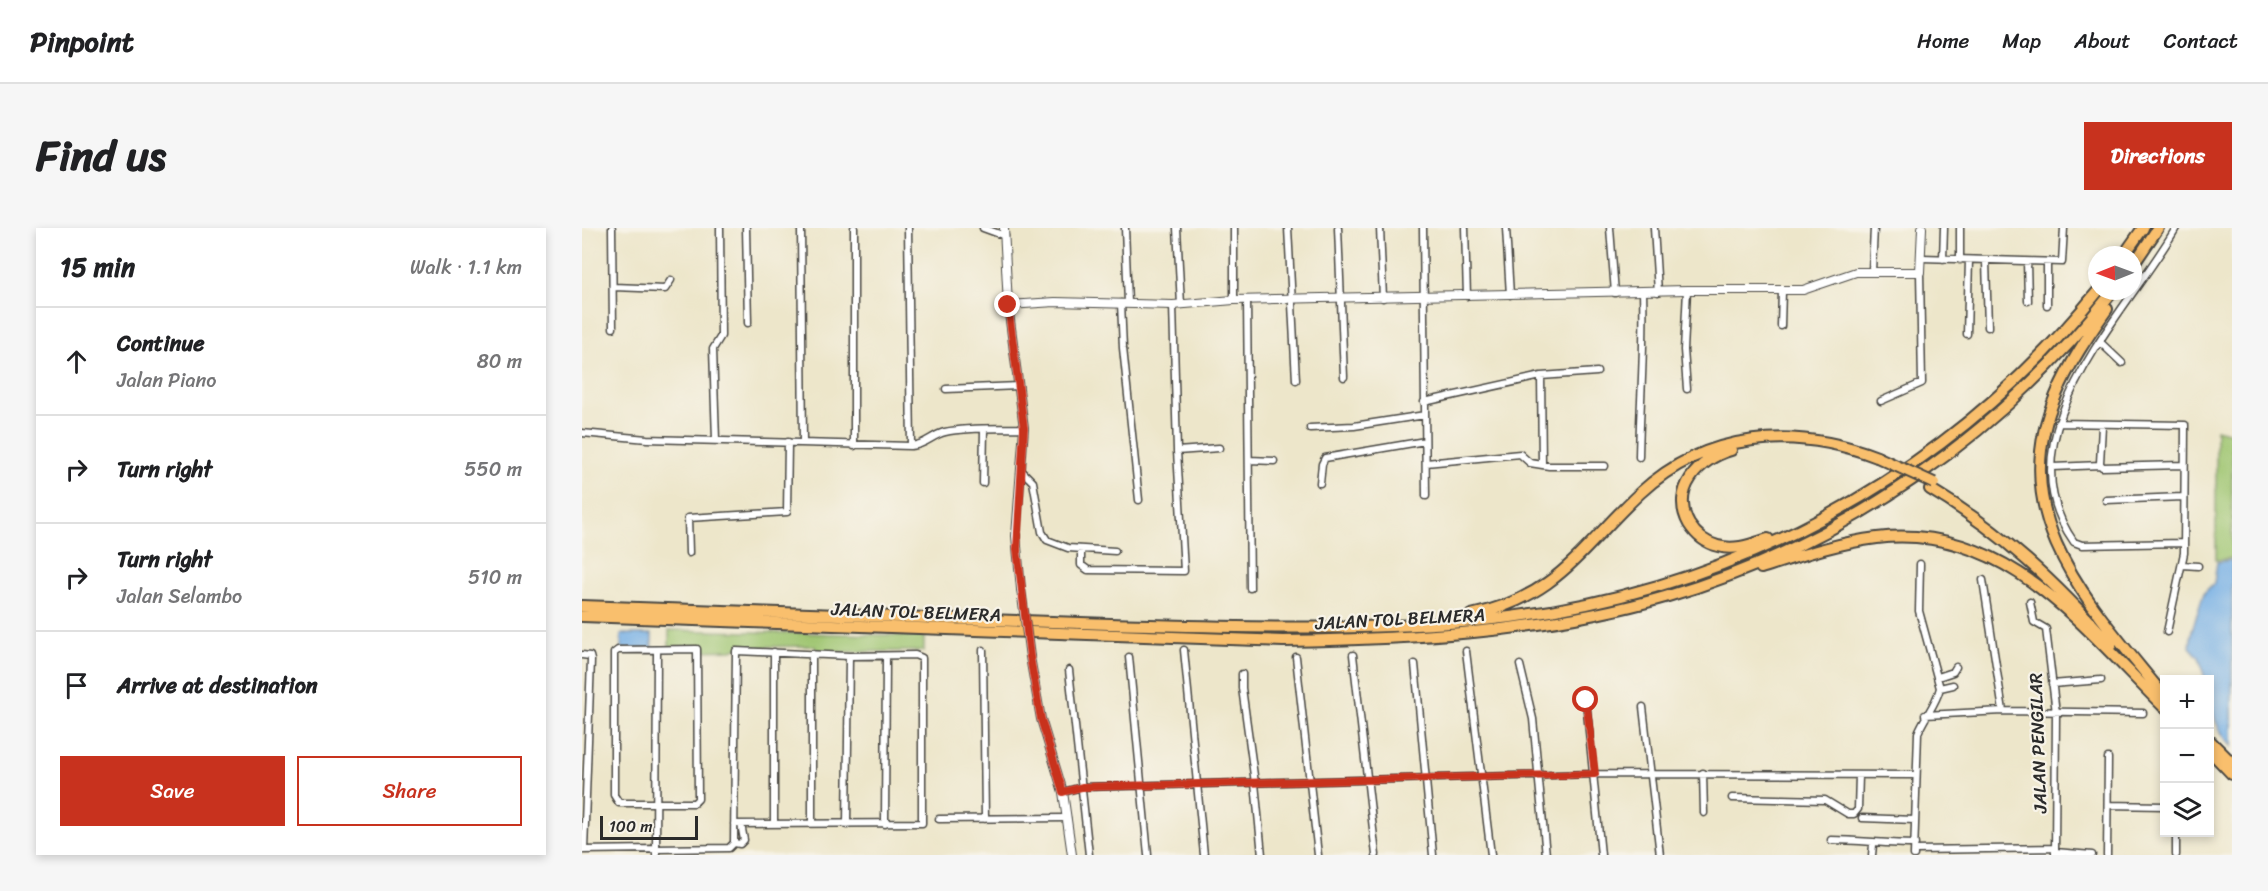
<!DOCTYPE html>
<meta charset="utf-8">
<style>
body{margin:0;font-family:Sriracha,sans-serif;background:#f6f6f6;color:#202124}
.controls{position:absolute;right:18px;bottom:18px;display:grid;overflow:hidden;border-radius:0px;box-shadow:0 3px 9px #0003}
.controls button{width:54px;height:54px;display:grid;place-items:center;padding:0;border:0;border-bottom:2px solid #e0e0e0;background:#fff;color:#202124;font:30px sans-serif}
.compass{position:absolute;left:1506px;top:18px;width:54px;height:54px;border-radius:50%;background:#fff;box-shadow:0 3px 9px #0003;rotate:269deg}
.scale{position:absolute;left:18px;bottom:15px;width:98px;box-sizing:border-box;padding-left:6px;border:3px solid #2b2b2b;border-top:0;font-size:16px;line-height:21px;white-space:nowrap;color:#2b2b2b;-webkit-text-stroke:4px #f7f3e8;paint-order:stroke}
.stop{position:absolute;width:18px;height:18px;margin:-14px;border:4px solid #c8321e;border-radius:50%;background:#fff}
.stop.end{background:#c8321e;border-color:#fff;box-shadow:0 2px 6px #0008}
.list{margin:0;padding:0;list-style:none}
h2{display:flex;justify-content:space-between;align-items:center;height:78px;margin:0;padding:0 24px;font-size:26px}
h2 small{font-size:20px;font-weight:400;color:#757577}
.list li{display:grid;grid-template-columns:39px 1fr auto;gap:18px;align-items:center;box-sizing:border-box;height:108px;padding:0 24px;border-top:2px solid #e0e0e0}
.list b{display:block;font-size:22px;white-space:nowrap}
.list p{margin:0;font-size:20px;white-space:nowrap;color:#757577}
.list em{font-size:20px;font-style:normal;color:#757577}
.actions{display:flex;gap:12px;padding:18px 24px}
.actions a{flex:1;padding:14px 0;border:2px solid #c8321e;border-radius:0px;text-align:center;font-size:21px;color:#c8321e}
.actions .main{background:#c8321e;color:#fff}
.icon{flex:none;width:33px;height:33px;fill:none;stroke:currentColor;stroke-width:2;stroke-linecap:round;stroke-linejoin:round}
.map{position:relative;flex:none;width:1650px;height:627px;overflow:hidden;border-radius:0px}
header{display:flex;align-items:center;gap:36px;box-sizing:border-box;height:84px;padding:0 30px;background:#fff;border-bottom:2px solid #e0e0e0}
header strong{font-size:28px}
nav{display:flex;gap:33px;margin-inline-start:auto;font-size:21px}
.intro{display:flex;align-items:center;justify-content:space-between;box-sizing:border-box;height:144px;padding:0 36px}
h1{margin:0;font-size:42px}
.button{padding:15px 27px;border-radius:0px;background:#c8321e;color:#fff;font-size:21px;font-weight:700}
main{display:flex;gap:36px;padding:0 36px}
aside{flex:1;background:#fff;border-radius:0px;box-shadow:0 3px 9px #0003}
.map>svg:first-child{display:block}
</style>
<header>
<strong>Pinpoint</strong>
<nav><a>Home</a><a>Map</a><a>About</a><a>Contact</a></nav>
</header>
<div class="intro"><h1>Find us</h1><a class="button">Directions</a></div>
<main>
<aside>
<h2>15 min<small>Walk · 1.1 km</small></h2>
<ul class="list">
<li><svg class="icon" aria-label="ahead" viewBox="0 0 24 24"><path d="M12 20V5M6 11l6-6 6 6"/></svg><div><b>Continue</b><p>Jalan Piano</p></div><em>80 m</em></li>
<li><svg class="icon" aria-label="right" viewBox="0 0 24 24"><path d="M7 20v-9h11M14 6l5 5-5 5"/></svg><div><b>Turn right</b></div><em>550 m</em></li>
<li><svg class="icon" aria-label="right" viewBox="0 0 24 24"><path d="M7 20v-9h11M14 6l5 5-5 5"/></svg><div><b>Turn right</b><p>Jalan Selambo</p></div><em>510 m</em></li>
<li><svg class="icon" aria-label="arrive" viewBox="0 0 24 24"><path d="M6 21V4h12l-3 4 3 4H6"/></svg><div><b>Arrive at destination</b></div></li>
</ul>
<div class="actions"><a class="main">Save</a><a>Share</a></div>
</aside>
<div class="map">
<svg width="1650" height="627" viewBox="0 0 1650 627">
<rect width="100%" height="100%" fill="#f7f3e8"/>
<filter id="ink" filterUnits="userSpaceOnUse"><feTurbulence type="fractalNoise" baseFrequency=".0167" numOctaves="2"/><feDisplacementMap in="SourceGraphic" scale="12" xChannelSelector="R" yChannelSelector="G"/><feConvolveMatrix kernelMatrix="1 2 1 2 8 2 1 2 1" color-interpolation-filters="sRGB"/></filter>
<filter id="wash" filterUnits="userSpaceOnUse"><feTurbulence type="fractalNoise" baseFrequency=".008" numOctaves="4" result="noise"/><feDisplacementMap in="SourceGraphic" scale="24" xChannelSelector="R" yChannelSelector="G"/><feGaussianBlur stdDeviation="1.35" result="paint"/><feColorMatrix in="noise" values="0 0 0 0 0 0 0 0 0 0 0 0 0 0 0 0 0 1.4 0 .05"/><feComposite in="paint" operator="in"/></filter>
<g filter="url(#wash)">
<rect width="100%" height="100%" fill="#ede6ca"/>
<path fill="#9ec570" stroke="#64784e" stroke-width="1.5" d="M 1634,201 L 1650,205 L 1650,330 L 1634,332 Z
M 87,402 L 342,408 L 342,423 L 237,424 L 232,418 L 157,419 L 150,422 L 120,423 L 120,419 L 87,419 Z"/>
<path fill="#75afe5" stroke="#506d88" stroke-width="1.5" d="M 1650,332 L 1650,519 C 1631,498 1628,479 1628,452 L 1623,451 L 1617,429 L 1608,419 L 1610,402 L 1622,365 L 1632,355 L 1635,334 Z
M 39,406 L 70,406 L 70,420 L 39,421 Z"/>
</g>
<g filter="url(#ink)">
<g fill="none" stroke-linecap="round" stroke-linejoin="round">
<g stroke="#484743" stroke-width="9">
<path id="minor" d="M 30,0 L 31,100
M 164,0 L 166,95
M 219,0 L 221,215
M 272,0 L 272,218
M 326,0 L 329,218
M 401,0 L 423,8
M 543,0 L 546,75
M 595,0 L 599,77
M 652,0 L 652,72
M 706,0 L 714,152
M 756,0 L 762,149
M 798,0 L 801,70
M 841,0 L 844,268
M 883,0 L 885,68
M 924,0 L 928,67
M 1028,0 L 1033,65
M 1072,0 L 1076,64
M 1378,0 L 1378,32
M 1594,0 C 1544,87 1417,208 1492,314 L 1500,317 L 1601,315
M 1340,30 L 1480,34 L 1482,0
M 1361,31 L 1362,0
M 1404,33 L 1406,99
M 1445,34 L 1446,73
M 1290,43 L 1292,0
M 32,59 L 83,61 L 89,52
M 1105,62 L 1102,122 L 1105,161
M 665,72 L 668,360
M 539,75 L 541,120 L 557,272
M 1465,77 L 1465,34
M 1199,98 L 1200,63
M 1385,106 L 1387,32
M 1518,114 L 1540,135
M 959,148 L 960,237
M 364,161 L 437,158
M 1299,173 L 1340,155 L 1338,44
M 842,174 L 959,148 L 1015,144
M 1476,195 L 1603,197 L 1602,325 L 1585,404
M 1520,198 L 1518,235 L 1520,239 L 1601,237
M 728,200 L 772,198 L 843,187
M 0,205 L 65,211 L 329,218 C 344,217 350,207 363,204 C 388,199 417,201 442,200
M 134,212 L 131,121 L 139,108 L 138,0
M 595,223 L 637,220
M 1057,229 C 1058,174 1063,120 1061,64
M 667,232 L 692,233
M 844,235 L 938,226 L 948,235 L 967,238 L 1023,238
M 1471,239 L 1519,237
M 441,244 L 451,254 L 460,304 L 465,312 L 486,320 L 533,323
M 401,255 L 402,202
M 738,255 L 740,236 L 743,230 L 843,213
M 1524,272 L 1601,269
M 499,322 L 499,337 L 506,342 L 602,343 L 595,223 L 591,77
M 107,325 L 106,290 L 205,284 L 206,214
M 1600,337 L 1616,338
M 1401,352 L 1421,483
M 1448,374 L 1452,394 L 1464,401 L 1474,485 L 1473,627
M 115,421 L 116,571 L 112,575 L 37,575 L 32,567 L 32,425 L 36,422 Z
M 401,422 L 403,591
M 602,422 L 622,627
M 884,423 L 909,627
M 0,427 L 8,428 L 9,432 L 2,622
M 771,427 L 794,627
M 547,429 L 566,627
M 714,429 L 736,627
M 833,436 L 851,627
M 938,437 L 951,491 L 964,627
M 487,442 L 507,627
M 660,446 L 660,460 L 673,555 L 680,627
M 1356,449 L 1371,444 L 1374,439
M 1470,456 L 1519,452
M 1358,460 L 1371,457
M 1004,473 L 1019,627
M 1061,479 L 1078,627
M 1343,487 L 1421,483 L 1561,485
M 1121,545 L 1122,585
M 481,564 L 500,559 L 1013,546 L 1333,547
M 1150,570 L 1243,572 L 1266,586 L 1272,586 L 1276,581 L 1277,547
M 1526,577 L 1582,578
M 1280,590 L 1333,592
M 357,591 L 485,590
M 192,595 L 192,424
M 230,595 L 230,426
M 303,596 L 304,428
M 265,597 L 267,428
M 1594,604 L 1594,627
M 1249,612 C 1278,612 1304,616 1333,616
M 152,615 L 158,616 L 162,612 L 159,596
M 0,622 L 147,620 L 152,615 L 154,423 L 267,428 L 333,427 L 340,430 L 340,595 L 152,596
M 1333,622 L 1473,620
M 1473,624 L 1510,627
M 74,627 L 75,423
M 1290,627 L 1291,617
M 1332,627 L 1336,505 C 1342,489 1354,477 1358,460 L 1337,383 L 1338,336
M 1525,627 L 1526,530"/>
</g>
<g stroke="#484743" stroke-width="10">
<path id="tertiary" d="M 422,0 L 426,77 L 442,200 L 434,308 L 439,361
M 426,77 L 473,74 L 591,77 L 652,72 L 1105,62 L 1221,62 L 1274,44 L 1338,44 L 1340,0
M 448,429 L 459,491 L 481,564 L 490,627"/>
</g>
<g stroke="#484743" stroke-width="14">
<path id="motorway" d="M 1542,27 L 1561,0
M 1551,37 L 1576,0
M 1525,81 C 1506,108 1487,136 1474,167 C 1421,291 1510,378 1582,468
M 1149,222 C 1117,231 1088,262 1107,296 C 1114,307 1123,315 1136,318 C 1153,323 1170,316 1186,311
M 1348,261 C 1419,303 1475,356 1529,417
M 1179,340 C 1217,328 1255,315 1295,310 C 1424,295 1500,398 1582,479
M 0,378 C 176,384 352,391 528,396 C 653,399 777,404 902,392 C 1144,368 1363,252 1516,63
M 889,387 C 976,369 998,321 1058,265 C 1125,203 1213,198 1295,229
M 0,388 L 701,413 C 829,411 959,405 1083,369 C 1260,317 1418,208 1531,63
M 1628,513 L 1650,535
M 1628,523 L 1650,546"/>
</g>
<use href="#minor" stroke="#fff" stroke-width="6"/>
<use href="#tertiary" stroke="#fff" stroke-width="8"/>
<use href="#motorway" stroke="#f9bf6d" stroke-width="10"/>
<g stroke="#484743" stroke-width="10" stroke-linecap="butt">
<path id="tertiary-bridge" d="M 439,361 L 448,429"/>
</g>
<g stroke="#484743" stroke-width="14" stroke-linecap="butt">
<path id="motorway-bridge" d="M 1295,229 L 1352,255"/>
</g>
<use href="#tertiary-bridge" stroke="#fff" stroke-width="8"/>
<use href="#motorway-bridge" stroke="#f9bf6d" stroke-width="10"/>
</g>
</g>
<g fill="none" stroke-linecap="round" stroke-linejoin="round" filter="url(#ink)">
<path stroke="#c8321e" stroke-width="8" d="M 426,77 L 442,200 L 435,321 L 448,429 L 459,491 L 481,564 L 500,559 L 1013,546 L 1004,472"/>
</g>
<g text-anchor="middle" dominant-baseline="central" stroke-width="4.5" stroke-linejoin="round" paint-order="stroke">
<g font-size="18" fill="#2b2b2b" stroke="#f7f3e8">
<text transform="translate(334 384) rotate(2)">JALAN TOL BELMERA</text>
<text transform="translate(818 391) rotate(-3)">JALAN TOL BELMERA</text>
<text transform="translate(1456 515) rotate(-92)">JALAN PENGILAR</text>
</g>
</g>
</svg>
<div class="controls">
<button>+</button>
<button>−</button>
<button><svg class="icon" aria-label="layers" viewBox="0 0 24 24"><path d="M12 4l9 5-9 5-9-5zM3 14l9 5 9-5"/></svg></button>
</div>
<svg class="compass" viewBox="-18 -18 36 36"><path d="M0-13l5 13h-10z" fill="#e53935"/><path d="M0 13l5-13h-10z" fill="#757577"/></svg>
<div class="scale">100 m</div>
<div class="stop" style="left:1004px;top:472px"></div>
<div class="stop end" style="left:426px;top:77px"></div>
</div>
</main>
